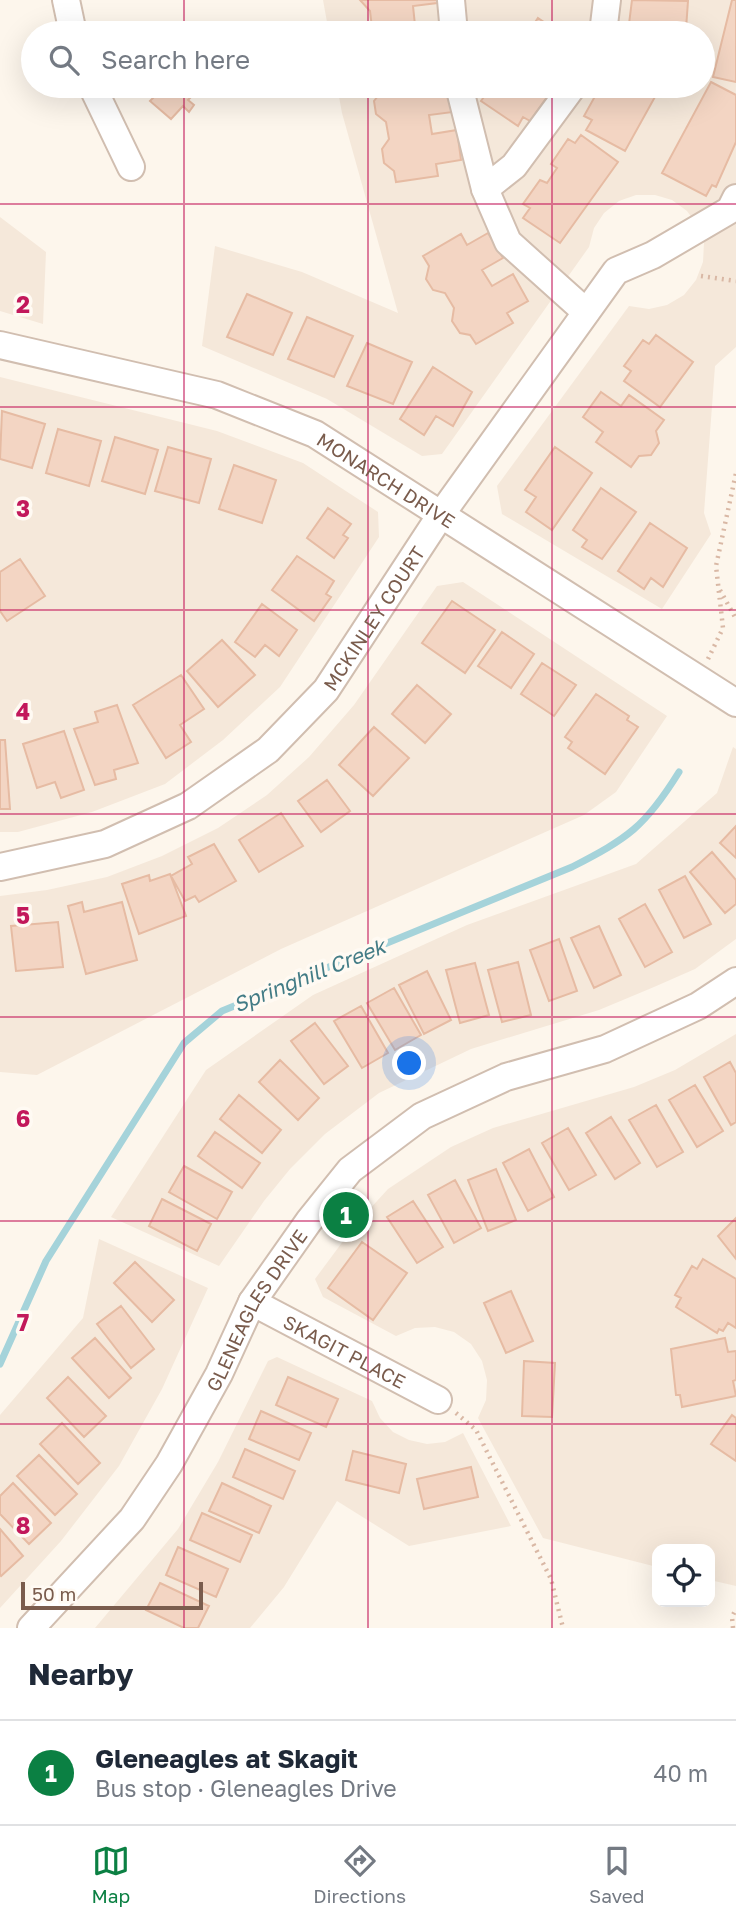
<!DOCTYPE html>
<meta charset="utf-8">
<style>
body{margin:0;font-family:"Golos Text",sans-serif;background:#f2f2f3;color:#1f2937}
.controls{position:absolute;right:21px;bottom:21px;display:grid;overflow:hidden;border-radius:14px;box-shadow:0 7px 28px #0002}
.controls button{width:63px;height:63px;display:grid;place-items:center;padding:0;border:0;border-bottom:2px solid #e0e1e3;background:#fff;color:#1f2937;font:35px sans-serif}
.scale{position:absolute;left:21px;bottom:18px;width:182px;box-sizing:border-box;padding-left:7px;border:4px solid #7a5c4d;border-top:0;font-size:19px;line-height:24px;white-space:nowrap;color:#7a5c4d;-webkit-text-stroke:5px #fffaf3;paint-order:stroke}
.you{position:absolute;left:410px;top:1064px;width:24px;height:24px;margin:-18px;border:5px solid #fff;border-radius:50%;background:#1a73e8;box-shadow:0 0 0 10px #1a73e833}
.badge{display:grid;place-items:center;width:46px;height:46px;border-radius:50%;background:#0b8043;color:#fff;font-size:23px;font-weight:700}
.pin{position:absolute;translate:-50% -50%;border:4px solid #fff;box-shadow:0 2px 7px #0006}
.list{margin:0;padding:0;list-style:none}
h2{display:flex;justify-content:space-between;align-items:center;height:91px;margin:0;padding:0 28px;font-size:30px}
h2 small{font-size:23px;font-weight:400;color:#747a83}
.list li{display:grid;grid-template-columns:46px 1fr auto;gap:21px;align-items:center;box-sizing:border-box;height:105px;padding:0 28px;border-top:2px solid #e0e1e3}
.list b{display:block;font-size:26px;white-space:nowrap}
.list p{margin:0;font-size:23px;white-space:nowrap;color:#747a83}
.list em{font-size:23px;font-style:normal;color:#747a83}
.icon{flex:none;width:38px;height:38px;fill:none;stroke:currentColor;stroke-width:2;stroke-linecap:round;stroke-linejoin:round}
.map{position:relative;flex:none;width:736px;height:1628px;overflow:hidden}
.search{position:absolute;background:#fff;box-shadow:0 7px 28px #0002;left:21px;right:21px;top:21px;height:77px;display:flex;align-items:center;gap:18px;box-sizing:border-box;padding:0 24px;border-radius:38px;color:#747a83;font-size:26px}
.sheet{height:196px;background:#fff}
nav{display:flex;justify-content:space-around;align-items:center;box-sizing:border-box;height:98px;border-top:2px solid #e0e1e3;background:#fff;font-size:19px;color:#747a83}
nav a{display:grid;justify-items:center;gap:4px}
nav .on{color:#0b8043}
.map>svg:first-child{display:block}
</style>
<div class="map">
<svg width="736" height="1628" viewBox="0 0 736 1628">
<rect width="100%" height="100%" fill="#fdf6ec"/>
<path fill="#f5e8da" d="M 323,0 L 736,0 L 736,347 L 715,366 L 704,513 L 711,534 L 662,609 L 502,514 L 497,486 L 629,306 L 649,309 L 667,305 L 684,295 L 696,280 L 703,262 L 704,243 L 698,226 L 687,211 L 672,200 L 655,195 L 636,195 L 619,201 L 604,213 L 594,228 L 589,247 L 442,454 L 422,456 L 327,399 L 202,346 L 215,246 L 302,272 L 398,313 L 342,113 L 337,86 L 703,86 L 703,33 L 329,33 Z
M 0,217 L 46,252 L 43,324 L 0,311 Z
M 0,377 L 217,431 L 303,463 L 378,512 L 379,537 L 280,687 L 223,740 L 165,784 L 92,812 L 18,832 L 0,832 Z
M 463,582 L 667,716 L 616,792 L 584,815 L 281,949 L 37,1075 L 0,1072 L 0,896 L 47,890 L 107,877 L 162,856 L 218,828 L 267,795 L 309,757 L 354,705 L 437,586 Z
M 733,747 L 736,749 L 736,939 L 695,969 L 654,987 L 599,1010 L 471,1049 L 379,1093 L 325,1134 L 290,1169 L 264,1201 L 219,1266 L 111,1217 L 206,1070 L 313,995 L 467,925 L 636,864 L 717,793 Z
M 736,1034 L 736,1586 L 710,1580 L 710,1549 L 657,1549 L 657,1567 L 543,1538 L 478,1418 L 486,1400 L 487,1380 L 482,1361 L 471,1344 L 454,1332 L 435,1327 L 415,1328 L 396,1336 L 323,1297 L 315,1279 L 355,1225 L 388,1189 L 451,1147 L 493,1128 L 634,1087 L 675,1070 Z
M 99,1239 L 208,1288 L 162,1389 L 119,1466 L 61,1541 L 0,1608 L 0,1415 L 83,1318 Z
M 277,1357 L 372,1401 L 380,1418 L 393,1432 L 409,1440 L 427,1444 L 445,1442 L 463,1433 L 511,1526 L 409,1546 L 337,1501 L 284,1587 L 250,1628 L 95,1628 L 178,1529 L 218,1462 L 268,1361 Z"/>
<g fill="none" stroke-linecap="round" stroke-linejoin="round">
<path stroke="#a5d3da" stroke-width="7" d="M 0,1364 L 46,1261 L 184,1043 L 222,1011 L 572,867 C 628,838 645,827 679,772"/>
</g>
<path fill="#f3d5c3" stroke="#e6bba3" stroke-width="2" d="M 360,0 L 437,0 L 437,3 L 413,6 L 415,25 L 440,22 L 441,33 L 368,33 L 372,28 L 370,11 Z
M 632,0 L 688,1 L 686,29 L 682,29 L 681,33 L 636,33 L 637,24 L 629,24 Z
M 732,0 L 736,0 L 736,82 L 713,77 Z
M 538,18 L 560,33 L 528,33 Z
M 711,82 L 736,95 L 736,142 L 716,187 L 712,185 L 706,196 L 662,173 Z
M 152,86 L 192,86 L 198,90 L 188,100 L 194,105 L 189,112 L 183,106 L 171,119 L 150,101 L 158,93 Z
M 381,86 L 449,86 L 453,112 L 429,115 L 432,134 L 457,130 L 461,160 L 436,164 L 438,176 L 396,182 L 394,171 L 384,163 L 382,149 L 389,139 L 386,122 L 376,114 L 374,101 L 382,91 Z
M 492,86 L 546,86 L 541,93 L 547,97 L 530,121 L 523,117 L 518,126 L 481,101 Z
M 610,86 L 661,86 L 625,151 L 586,130 L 592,120 L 584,116 L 599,89 L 606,93 Z
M 581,135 L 618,162 L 560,243 L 523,218 L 530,208 L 523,204 L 540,180 L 547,183 L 557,168 L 551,164 L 568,139 L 575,143 Z
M 488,233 L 503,258 L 482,270 L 492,286 L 513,274 L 528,301 L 507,313 L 513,323 L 476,344 L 470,335 L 460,333 L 452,321 L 454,308 L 445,293 L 433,290 L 426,279 L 429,266 L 423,256 L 461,234 L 467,245 Z
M 247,294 L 292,313 L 273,355 L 227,337 Z
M 307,317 L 353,336 L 334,377 L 288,359 Z
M 656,335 L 693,362 L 660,407 L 624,381 L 631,371 L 624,366 L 643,340 L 649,344 Z
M 367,343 L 412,362 L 393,404 L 347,386 Z
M 433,367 L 472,392 L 453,426 L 436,416 L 424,435 L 400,419 Z
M 601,392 L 621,406 L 629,395 L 664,420 L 656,431 L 659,443 L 651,455 L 639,456 L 631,467 L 596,442 L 603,432 L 583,417 Z
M 2,411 L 45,424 L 32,468 L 0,459 Z
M 58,429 L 101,441 L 89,486 L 46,473 Z
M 115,437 L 158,450 L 145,494 L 102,481 Z
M 168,447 L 211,459 L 199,503 L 155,491 Z
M 555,447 L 592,473 L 552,530 L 526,512 L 536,497 L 525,490 Z
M 234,465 L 276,480 L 262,523 L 219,509 Z
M 601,488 L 636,512 L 602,559 L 582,547 L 587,540 L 573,530 Z
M 328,508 L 351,524 L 343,535 L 348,538 L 334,558 L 307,538 Z
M 650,523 L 687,548 L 663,587 L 651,578 L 644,589 L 618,571 Z
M 297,556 L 334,581 L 326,594 L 331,597 L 314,621 L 272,590 Z
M 20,559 L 45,596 L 7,621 L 0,611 L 0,572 Z
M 452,601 L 495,630 L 465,673 L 422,643 Z
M 262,604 L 297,630 L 279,656 L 265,645 L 255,657 L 235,642 Z
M 502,632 L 534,654 L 511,688 L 478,666 Z
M 222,640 L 255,675 L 218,707 L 187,671 Z
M 542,663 L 576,685 L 554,716 L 521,694 Z
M 181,675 L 204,709 L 180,725 L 191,742 L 166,758 L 133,705 Z
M 417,685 L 451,714 L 425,743 L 392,714 Z
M 596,694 L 629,716 L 627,720 L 638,727 L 605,774 L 568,748 L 572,742 L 565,737 Z
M 117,705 L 138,763 L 114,770 L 116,779 L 95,785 L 74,729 L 98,722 L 95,712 Z
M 374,727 L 409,758 L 373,796 L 339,765 Z
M 64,731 L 84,790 L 61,798 L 55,782 L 37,788 L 23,744 Z
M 0,740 L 5,740 L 10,809 L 0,809 Z
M 327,780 L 350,811 L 321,832 L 298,801 Z
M 281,813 L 303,846 L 259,872 L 239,840 Z
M 736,826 L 736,858 L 720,843 Z
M 214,844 L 236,881 L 199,902 L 195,896 L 185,901 L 171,876 L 192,864 L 188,857 Z
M 712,852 L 736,880 L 736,904 L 725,913 L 690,872 Z
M 170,874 L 186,916 L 139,934 L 122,884 L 149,875 L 150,881 Z
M 685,876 L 711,924 L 684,938 L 659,890 Z
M 82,902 L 84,912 L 122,902 L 137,960 L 86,974 L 68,906 Z
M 645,904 L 672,952 L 645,967 L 619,919 Z
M 58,922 L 63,967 L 16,971 L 11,926 Z
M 599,926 L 621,975 L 594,988 L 571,938 Z
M 559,939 L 577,991 L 549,1001 L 530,950 Z
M 518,962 L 531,1015 L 502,1022 L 488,970 Z
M 475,963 L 489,1015 L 460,1023 L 446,970 Z
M 427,971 L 451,1020 L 424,1034 L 399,985 Z
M 394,988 L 421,1035 L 395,1050 L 367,1003 Z
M 361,1006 L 388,1053 L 362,1068 L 334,1021 Z
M 315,1023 L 348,1066 L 324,1084 L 291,1041 Z
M 280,1060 L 319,1098 L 298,1120 L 259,1082 Z
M 730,1062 L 736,1073 L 736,1122 L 731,1125 L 704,1077 Z
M 695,1085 L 723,1131 L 697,1147 L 669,1100 Z
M 239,1095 L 281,1130 L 262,1153 L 220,1119 Z
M 656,1105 L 683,1152 L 657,1167 L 629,1120 Z
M 611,1117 L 640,1163 L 615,1179 L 586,1133 Z
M 568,1128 L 596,1175 L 569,1190 L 542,1143 Z
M 215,1132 L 260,1163 L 242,1188 L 198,1156 Z
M 529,1149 L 554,1197 L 528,1211 L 503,1163 Z
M 184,1166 L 232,1192 L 217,1219 L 169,1192 Z
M 496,1169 L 516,1220 L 488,1231 L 468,1180 Z
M 455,1180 L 481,1228 L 454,1243 L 428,1195 Z
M 162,1199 L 211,1224 L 197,1251 L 149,1226 Z
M 413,1201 L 443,1247 L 417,1263 L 387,1217 Z
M 736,1218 L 736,1259 L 718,1236 Z
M 362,1242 L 407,1273 L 373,1320 L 328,1288 Z
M 703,1259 L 736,1279 L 736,1328 L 728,1323 L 723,1331 L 719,1329 L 717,1333 L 676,1307 L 681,1298 L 675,1295 L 692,1266 L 697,1269 Z
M 135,1262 L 174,1300 L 152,1322 L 114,1283 Z
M 511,1291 L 533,1341 L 506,1353 L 484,1303 Z
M 121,1306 L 154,1349 L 131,1368 L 97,1324 Z
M 95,1338 L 131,1378 L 109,1398 L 72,1358 Z
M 725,1338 L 728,1352 L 736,1351 L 736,1380 L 733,1381 L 736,1396 L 682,1407 L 680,1395 L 676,1395 L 671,1349 Z
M 524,1361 L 555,1363 L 552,1417 L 522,1416 Z
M 68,1377 L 106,1416 L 84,1437 L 47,1398 Z
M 288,1377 L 338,1399 L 326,1427 L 276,1405 Z
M 261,1411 L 311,1433 L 299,1460 L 249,1439 Z
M 732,1415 L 736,1418 L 736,1461 L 711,1444 Z
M 62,1423 L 100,1463 L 78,1484 L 40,1444 Z
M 245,1449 L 295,1471 L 283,1499 L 233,1477 Z
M 353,1451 L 406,1464 L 399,1493 L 346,1480 Z
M 39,1455 L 77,1494 L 55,1515 L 17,1476 Z
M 471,1467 L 478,1497 L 424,1509 L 417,1479 Z
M 13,1483 L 51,1523 L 29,1544 L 0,1514 L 0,1496 Z
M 222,1483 L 271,1506 L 259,1533 L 209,1511 Z
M 202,1513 L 252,1535 L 240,1562 L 190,1540 Z
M 0,1529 L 23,1556 L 1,1576 L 0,1575 Z
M 178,1547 L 228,1569 L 216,1597 L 166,1575 Z
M 160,1583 L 209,1606 L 198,1628 L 184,1628 L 146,1610 Z"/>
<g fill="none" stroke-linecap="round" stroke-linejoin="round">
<g stroke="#d1beb0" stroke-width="30">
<g id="minor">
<path d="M 66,0 L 73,33"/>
<path d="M 451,0 L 454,33"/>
<path d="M 603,33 L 607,0"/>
<path d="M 92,86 L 131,167"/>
<path d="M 459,86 L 485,189 L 508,242 L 586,312"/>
<path d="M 485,189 L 514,166 L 573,86"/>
<path id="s1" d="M 0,345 L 217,395 L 315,434 L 736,703"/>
<path id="s2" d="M 0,867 L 105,844 L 188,806 L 268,750 L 326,690 L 440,516 L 616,271 L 653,255 L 730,210 L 736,198"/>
<path id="s3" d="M 252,1302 L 438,1400"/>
<path id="s4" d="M 31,1628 L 132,1519 L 169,1464 L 219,1374 L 252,1302 L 309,1221 L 350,1170 L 422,1116 L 506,1077 L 605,1049 L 698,1006 L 736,981"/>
</g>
</g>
<path stroke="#d9b8a5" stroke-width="4.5" stroke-dasharray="2 5" stroke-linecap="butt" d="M 701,276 L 736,281
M 720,590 L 736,619
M 708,659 L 723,628 L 716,566 L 736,473
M 456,1413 L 476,1430 L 551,1579 L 563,1628
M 733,1628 L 732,1617 L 736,1609"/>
<use href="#minor" stroke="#fff" stroke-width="26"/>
</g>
<path fill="none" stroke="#c2185b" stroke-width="2" stroke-opacity="0.55" d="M 184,0 L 184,33M 368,0 L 368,33M 552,0 L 552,33M 184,86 L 184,1628M 368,86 L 368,1628M 552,86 L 552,1628M 0,204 L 736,204M 0,407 L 736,407M 0,610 L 736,610M 0,814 L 736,814M 0,1017 L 736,1017M 0,1221 L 736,1221M 0,1424 L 736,1424"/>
<g text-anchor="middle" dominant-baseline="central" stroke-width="7" stroke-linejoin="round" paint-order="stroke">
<g font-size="19" fill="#7a5c4d" stroke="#fffaf3">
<text stroke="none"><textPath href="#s1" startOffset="413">MONARCH DRIVE</textPath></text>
<text stroke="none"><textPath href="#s2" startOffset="466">MCKINLEY COURT</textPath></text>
<text stroke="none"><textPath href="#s4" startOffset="392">GLENEAGLES DRIVE</textPath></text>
<text stroke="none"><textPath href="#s3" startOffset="105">SKAGIT PLACE</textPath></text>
</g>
<g font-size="21" font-style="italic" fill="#437c86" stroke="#fffaf3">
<text transform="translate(309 975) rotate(-22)">Springhill Creek</text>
</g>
</g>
<g font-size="23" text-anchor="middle" font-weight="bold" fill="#c2185b" stroke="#fffaf3" stroke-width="7" stroke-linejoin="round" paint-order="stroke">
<text x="23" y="313">2</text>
<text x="23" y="517">3</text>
<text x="23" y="720">4</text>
<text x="23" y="924">5</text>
<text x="23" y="1127">6</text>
<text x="23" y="1331">7</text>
<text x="23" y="1534">8</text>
</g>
</svg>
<div class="controls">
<button><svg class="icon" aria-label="locate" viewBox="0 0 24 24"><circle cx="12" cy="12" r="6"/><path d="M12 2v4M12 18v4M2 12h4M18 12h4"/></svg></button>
</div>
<div class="scale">50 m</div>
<div class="you"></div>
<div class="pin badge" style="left:346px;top:1215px">1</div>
<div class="search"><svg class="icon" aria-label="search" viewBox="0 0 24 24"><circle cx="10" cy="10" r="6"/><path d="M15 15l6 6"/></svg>Search here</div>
</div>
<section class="sheet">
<h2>Nearby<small></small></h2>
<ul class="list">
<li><span class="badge">1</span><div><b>Gleneagles at Skagit</b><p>Bus stop · Gleneagles Drive</p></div><em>40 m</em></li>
</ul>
</section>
<nav>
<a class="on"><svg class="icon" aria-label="map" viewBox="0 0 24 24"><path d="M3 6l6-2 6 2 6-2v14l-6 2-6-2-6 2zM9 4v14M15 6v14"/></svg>Map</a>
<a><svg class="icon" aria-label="directions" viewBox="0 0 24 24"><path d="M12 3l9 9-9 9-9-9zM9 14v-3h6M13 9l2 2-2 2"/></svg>Directions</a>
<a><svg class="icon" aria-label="saved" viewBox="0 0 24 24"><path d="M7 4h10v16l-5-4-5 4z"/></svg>Saved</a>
</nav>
